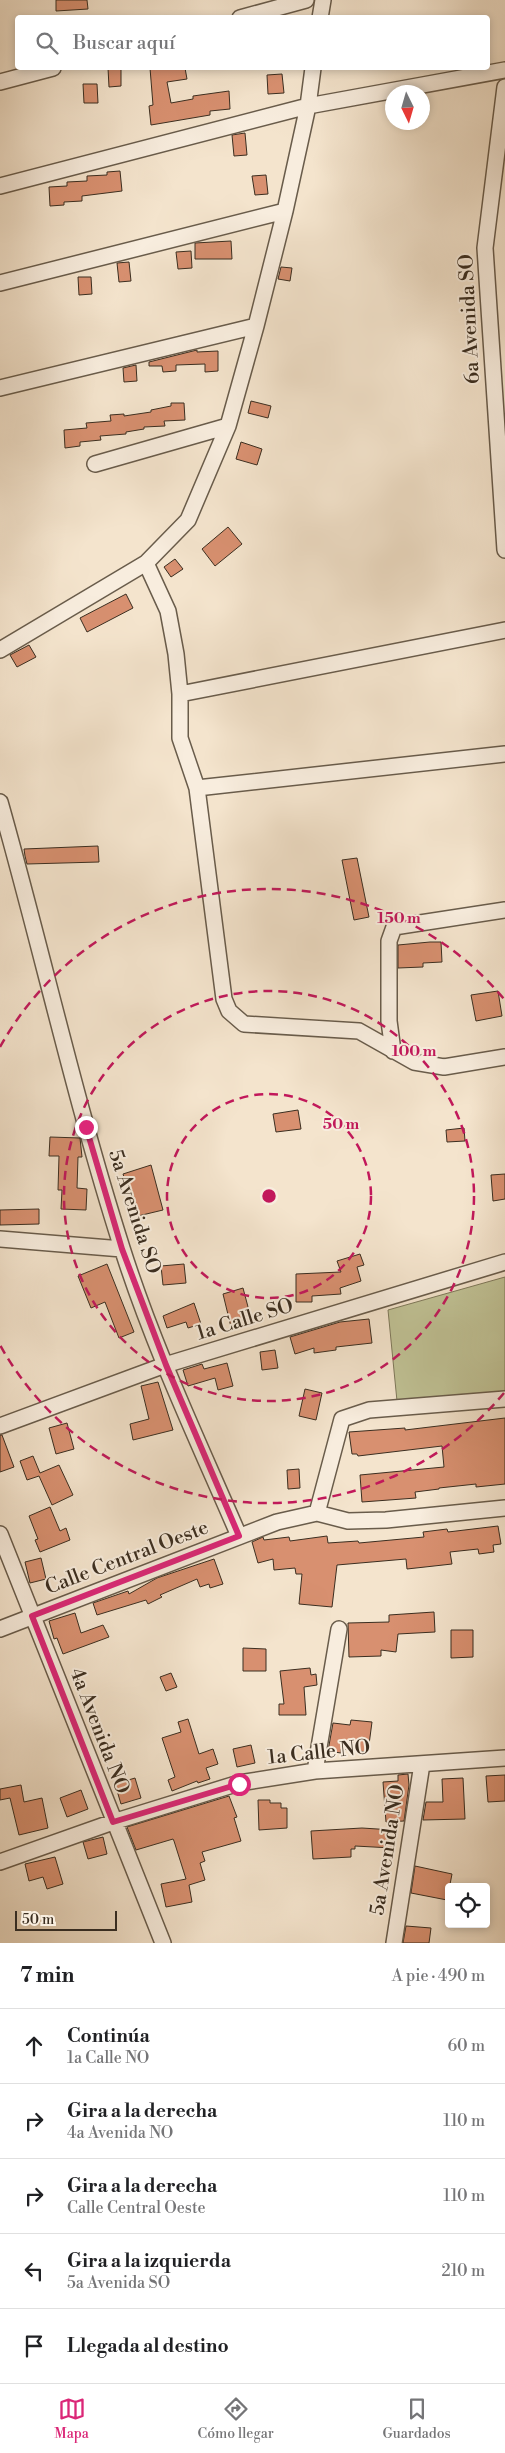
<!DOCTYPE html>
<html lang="es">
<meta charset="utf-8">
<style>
body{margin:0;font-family:"Libre Bodoni",serif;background:#f6f6f6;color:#202124}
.controls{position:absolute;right:15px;bottom:15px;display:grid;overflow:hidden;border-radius:5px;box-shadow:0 2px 8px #0003}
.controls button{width:45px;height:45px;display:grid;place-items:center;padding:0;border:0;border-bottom:1px solid #e0e0e0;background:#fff;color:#202124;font:25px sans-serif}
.compass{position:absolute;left:385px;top:85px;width:45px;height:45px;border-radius:50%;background:#fff;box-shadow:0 2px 8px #0003;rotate:175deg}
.scale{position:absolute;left:15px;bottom:12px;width:102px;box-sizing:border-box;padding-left:5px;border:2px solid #3b2e20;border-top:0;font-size:14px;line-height:18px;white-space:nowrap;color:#3b2e20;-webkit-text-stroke:4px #f8edde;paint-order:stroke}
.stop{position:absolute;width:15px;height:15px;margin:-11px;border:4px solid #db2777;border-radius:50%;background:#fff}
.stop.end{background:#db2777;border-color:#fff;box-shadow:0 1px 5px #0008}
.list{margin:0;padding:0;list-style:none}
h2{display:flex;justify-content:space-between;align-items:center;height:65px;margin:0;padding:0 20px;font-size:21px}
h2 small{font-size:16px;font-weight:400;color:#757577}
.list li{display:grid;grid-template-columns:32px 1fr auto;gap:15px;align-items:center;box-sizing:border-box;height:75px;padding:0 20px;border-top:1px solid #e0e0e0}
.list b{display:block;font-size:19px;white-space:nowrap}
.list p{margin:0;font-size:16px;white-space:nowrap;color:#757577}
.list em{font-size:16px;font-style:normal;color:#757577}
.icon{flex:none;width:28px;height:28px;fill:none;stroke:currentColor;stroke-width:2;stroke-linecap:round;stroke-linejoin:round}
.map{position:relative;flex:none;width:505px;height:1943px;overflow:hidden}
.search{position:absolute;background:#fff;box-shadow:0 2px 8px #0003;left:15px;right:15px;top:15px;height:55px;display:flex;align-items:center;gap:12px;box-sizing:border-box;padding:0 18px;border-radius:5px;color:#757577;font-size:19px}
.sheet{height:440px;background:#fff}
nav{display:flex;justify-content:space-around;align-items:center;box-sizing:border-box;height:70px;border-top:1px solid #e0e0e0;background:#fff;font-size:14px;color:#757577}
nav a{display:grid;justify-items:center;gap:2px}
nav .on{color:#db2777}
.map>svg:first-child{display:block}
</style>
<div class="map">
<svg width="505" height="1943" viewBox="0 0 505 1943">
<rect width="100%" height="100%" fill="#f4e4cd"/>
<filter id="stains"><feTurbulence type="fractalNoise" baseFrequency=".004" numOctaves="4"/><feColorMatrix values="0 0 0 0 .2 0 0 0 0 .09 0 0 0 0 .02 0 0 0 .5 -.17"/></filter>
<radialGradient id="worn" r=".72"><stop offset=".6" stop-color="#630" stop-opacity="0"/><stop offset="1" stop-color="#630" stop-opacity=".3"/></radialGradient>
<path fill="#c0c295" stroke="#7e785a" d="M 505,1277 L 505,1391 L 397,1401 L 388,1310 Z"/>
<path fill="#d89070" stroke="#3b2e20" d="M 56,0 L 87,0 L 88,9 L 56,11 Z
M 108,68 L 121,68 L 121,86 L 109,87 Z
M 150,68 L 185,68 L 187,79 L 167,82 L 171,103 L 193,99 L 193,96 L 229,91 L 230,109 L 210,111 L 210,115 L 151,125 L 149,106 L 153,105 Z
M 282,74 L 284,93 L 268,94 L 267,75 Z
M 83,84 L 97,84 L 98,103 L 84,103 Z
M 245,133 L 247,155 L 234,156 L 232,135 Z
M 120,171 L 122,191 L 82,196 L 82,201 L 64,202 L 64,205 L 50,206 L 49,187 L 67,186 L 67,182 L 87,181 L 87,176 L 107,175 L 107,172 Z
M 266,175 L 268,194 L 255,195 L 252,176 Z
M 231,241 L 232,259 L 195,259 L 195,243 Z
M 191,251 L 192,268 L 178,269 L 176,252 Z
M 129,262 L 131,281 L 119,282 L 117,263 Z
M 281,267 L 292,268 L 290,281 L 278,279 Z
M 78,277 L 91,277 L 92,294 L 79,295 Z
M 197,350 L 197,352 L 218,351 L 218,371 L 205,372 L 205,364 L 176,365 L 176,371 L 163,372 L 162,366 L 149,366 L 149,362 Z
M 136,365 L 137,381 L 124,382 L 123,368 Z
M 251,401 L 271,406 L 268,418 L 248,413 Z
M 171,403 L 184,403 L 185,420 L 164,421 L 165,426 L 144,427 L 144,429 L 126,432 L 126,434 L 100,436 L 101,440 L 80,442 L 80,446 L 65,448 L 64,430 L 87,428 L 86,423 L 111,421 L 110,415 L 124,414 L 124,416 L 151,412 L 151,410 L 171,406 Z
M 241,442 L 262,449 L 257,465 L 236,459 Z
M 228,527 L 242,544 L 215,566 L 202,549 Z
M 175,559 L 183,569 L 171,577 L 164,567 Z
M 126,594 L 133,608 L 87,632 L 80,618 Z
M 29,645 L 36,657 L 17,667 L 10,655 Z
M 98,846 L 99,862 L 27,864 L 25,856 L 24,849 Z
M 357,858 L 369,917 L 354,920 L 342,860 Z
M 430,942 L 441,942 L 442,962 L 423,963 L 423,967 L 398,968 L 398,945 Z
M 498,991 L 502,1016 L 476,1021 L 471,995 Z
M 298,1110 L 301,1129 L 276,1132 L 273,1114 Z
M 464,1128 L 465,1141 L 447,1142 L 446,1130 Z
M 50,1137 L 80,1138 L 82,1157 L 78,1157 L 77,1188 L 87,1189 L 86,1210 L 61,1209 L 62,1190 L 58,1190 L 59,1156 L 49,1156 Z
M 151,1165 L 163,1210 L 138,1216 L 132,1191 L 129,1192 L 123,1174 Z
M 505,1174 L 505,1199 L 493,1201 L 491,1175 Z
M 39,1209 L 39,1224 L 0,1225 L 0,1210 Z
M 360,1254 L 364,1265 L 357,1267 L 361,1281 L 340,1288 L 341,1294 L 312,1296 L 312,1302 L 296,1302 L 296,1274 L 341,1272 L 337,1261 Z
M 107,1264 L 134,1332 L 119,1338 L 105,1302 L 91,1308 L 78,1276 Z
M 184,1264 L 186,1283 L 163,1285 L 161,1266 Z
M 243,1288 L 252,1322 L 231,1327 L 223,1294 Z
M 194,1303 L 201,1324 L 188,1328 L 186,1322 L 167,1328 L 163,1316 Z
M 369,1319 L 372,1343 L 336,1347 L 336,1350 L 314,1353 L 314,1348 L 295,1354 L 290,1337 L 340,1322 Z
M 275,1350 L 278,1368 L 262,1370 L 260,1352 Z
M 227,1363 L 233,1386 L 218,1390 L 215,1378 L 188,1386 L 183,1370 L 202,1364 L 204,1369 Z
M 158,1382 L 173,1430 L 133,1440 L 130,1424 L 149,1419 L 141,1386 Z
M 305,1389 L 322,1393 L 316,1420 L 299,1416 Z
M 505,1418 L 505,1484 L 476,1487 L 476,1484 L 439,1488 L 439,1489 L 415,1492 L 416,1498 L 362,1502 L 360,1475 L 444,1467 L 442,1446 L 358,1456 L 357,1454 L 352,1454 L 349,1432 L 405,1428 L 405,1430 Z
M 67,1423 L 74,1449 L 56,1454 L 49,1428 Z
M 0,1435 L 2,1435 L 14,1467 L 0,1472 Z
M 33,1456 L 40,1473 L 59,1465 L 73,1495 L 52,1505 L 39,1476 L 27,1480 L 20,1461 Z
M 299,1469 L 300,1488 L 288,1489 L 287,1470 Z
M 50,1507 L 60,1531 L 66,1528 L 70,1540 L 40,1552 L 35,1540 L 38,1539 L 29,1516 Z
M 498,1526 L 501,1544 L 493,1545 L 494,1552 L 479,1554 L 478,1549 L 450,1552 L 452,1564 L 407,1569 L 406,1559 L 337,1565 L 332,1607 L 299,1604 L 302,1574 L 296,1574 L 295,1568 L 274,1570 L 273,1559 L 258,1563 L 252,1542 L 263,1537 L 264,1540 L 289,1537 L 290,1541 L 327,1536 L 328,1543 L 358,1541 L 359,1543 L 424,1537 L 423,1532 L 447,1529 L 448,1532 Z
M 41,1558 L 46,1579 L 30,1583 L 25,1562 Z
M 214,1559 L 223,1584 L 210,1588 L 209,1584 L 200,1587 L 197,1579 L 160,1595 L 162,1597 L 148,1604 L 146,1600 L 97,1615 L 93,1603 L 128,1591 L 129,1594 L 157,1578 Z
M 434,1612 L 435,1632 L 398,1634 L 396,1652 L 381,1650 L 381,1656 L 349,1657 L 348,1623 L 389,1622 L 389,1615 Z
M 75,1613 L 81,1633 L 103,1625 L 109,1637 L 63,1654 L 57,1638 L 54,1639 L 49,1621 Z
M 451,1630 L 473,1630 L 473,1657 L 451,1658 Z
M 243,1648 L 266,1649 L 266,1671 L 243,1671 Z
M 310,1668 L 311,1675 L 316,1674 L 317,1685 L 304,1687 L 306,1715 L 279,1715 L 279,1704 L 284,1704 L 280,1671 Z
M 171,1673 L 177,1687 L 166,1691 L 160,1677 Z
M 188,1719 L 199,1754 L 213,1749 L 218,1764 L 206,1768 L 210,1779 L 198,1783 L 197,1781 L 172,1791 L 168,1780 L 175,1777 L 162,1738 L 181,1732 L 178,1722 Z
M 351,1720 L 372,1722 L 368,1752 L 341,1749 L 341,1753 L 328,1751 L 333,1723 L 350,1725 Z
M 251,1745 L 255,1763 L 237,1767 L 233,1749 Z
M 408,1774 L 409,1785 L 404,1821 L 386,1822 L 383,1782 L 398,1781 L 398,1775 Z
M 505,1775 L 505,1801 L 488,1802 L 486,1776 Z
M 135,1778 L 141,1798 L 121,1804 L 115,1784 Z
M 463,1778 L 465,1819 L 423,1820 L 426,1802 L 443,1802 L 442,1779 Z
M 21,1785 L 24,1802 L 42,1798 L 48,1828 L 19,1835 L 10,1798 L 0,1800 L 0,1789 Z
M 81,1790 L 88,1809 L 67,1817 L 60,1798 Z
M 229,1796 L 237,1817 L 234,1818 L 241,1841 L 202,1852 L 205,1861 L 200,1863 L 205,1880 L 189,1885 L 192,1902 L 166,1907 L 161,1884 L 186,1879 L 174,1841 L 173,1839 L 136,1850 L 127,1827 Z
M 258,1800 L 270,1800 L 270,1803 L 281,1803 L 281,1808 L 287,1808 L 287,1828 L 259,1830 Z
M 362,1828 L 393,1830 L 392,1848 L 355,1846 L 355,1849 L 351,1849 L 351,1857 L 313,1859 L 311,1831 Z
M 103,1837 L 107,1854 L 88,1859 L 83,1842 Z
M 55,1857 L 63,1884 L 47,1889 L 43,1877 L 29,1881 L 25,1864 Z
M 415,1866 L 452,1874 L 447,1900 L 411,1893 Z
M 406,1926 L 431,1928 L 429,1943 L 403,1943 Z"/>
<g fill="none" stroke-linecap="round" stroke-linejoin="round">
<g stroke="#695c4b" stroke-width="18">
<path id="street" d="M 240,18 L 306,0
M 320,18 L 323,0
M 0,82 L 53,68
M 505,87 L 485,248 L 505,550
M 0,186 L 308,106 L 505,70
M 0,283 L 285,211
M 0,388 L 256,326
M 95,464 L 228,426
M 146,563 L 168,611 L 176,654 L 180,694 L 180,738 L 197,788 L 224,999 L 229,1011 L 244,1024 L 359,1031 L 414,1062 L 444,1067 L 505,1057
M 0,650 L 146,563 L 188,520 L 228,426 L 256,326 L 285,211 L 308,106 L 313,68
M 180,694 L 505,630
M 197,788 L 505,754
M 0,802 C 42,950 75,1101 122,1248 C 153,1346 198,1441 239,1536
M 393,1051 L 389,1021 L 389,941 L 394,927 L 505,910
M 0,1239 L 122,1249
M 0,1426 L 165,1365 L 505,1262
M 317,1513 L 342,1419 L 369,1410 L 505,1399
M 0,1534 L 163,1943
M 0,1629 L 277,1522 L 317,1513 L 348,1521 L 386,1520 L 505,1508
M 315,1771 L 339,1629
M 0,1862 L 113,1822 L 239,1783 L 315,1771 L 505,1758
M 394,1943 L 422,1764"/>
</g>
<use href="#street" stroke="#f8edde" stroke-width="15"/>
</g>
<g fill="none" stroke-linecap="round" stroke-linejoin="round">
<path stroke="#db2777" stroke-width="6" d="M 86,1127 L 122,1249 L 166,1365 L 239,1536 L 32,1616 L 113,1822 L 239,1784"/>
</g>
<g fill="none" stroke="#c2185b" stroke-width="2.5" stroke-dasharray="9 6">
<circle cx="269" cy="1196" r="102"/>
<circle cx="269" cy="1196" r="205"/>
<path d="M504 1393A307 307 0 0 1 0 1345M0 1047A307 307 0 0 1 504 999"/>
</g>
<g text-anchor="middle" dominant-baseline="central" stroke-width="4" stroke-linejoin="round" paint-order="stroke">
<g font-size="20" fill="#3b2e20" stroke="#f8edde">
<text transform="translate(470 319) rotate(-93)">6a Avenida SO</text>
<text transform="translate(134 1212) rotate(72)">5a Avenida SO</text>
<text transform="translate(245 1320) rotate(-17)">1a Calle SO</text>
<text transform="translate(127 1558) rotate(-21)">Calle Central Oeste</text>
<text transform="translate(99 1731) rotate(69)">4a Avenida NO</text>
<text transform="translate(319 1753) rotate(-6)">1a Calle NO</text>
<text transform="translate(388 1850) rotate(-81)">5a Avenida NO</text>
</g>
</g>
<circle cx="269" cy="1196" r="8" fill="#c2185b" stroke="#f8edde" stroke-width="2.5"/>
<g font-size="15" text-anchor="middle" font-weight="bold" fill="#c2185b" stroke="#f8edde" stroke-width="4" stroke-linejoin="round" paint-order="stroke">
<text x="399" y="923">150 m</text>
<text x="414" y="1056">100 m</text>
<text x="341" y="1129">50 m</text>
</g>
<rect width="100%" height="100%" filter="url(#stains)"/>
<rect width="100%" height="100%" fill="url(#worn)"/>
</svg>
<div class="controls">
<button><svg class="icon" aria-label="locate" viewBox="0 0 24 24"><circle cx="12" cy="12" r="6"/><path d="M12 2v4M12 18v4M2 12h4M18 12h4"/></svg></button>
</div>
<svg class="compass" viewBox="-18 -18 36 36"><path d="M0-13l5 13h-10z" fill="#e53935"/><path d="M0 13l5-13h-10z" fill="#757577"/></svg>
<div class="scale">50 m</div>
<div class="stop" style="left:239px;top:1784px"></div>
<div class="stop end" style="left:86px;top:1127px"></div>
<div class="search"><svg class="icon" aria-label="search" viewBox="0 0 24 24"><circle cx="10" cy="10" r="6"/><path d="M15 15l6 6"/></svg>Buscar aquí</div>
</div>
<section class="sheet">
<h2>7 min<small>A pie · 490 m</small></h2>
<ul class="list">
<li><svg class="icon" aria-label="ahead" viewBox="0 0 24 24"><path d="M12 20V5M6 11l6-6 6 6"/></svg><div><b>Continúa</b><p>1a Calle NO</p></div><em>60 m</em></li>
<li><svg class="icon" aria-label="right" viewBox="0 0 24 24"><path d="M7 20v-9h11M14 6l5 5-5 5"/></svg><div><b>Gira a la derecha</b><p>4a Avenida NO</p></div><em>110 m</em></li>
<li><svg class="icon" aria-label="right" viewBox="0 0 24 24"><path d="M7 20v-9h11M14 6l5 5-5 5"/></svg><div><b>Gira a la derecha</b><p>Calle Central Oeste</p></div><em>110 m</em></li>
<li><svg class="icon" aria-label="left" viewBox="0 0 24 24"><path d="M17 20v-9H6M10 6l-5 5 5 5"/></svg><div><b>Gira a la izquierda</b><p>5a Avenida SO</p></div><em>210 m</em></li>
<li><svg class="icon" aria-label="arrive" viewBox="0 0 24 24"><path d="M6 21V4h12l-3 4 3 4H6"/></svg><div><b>Llegada al destino</b></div></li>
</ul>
</section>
<nav>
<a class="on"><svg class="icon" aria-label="map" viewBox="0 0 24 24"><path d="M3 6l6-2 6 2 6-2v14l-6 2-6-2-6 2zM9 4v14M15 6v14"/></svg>Mapa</a>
<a><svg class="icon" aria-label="directions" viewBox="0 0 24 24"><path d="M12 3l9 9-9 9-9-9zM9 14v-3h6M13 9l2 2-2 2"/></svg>Cómo llegar</a>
<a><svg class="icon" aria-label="saved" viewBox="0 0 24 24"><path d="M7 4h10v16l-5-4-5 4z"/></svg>Guardados</a>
</nav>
